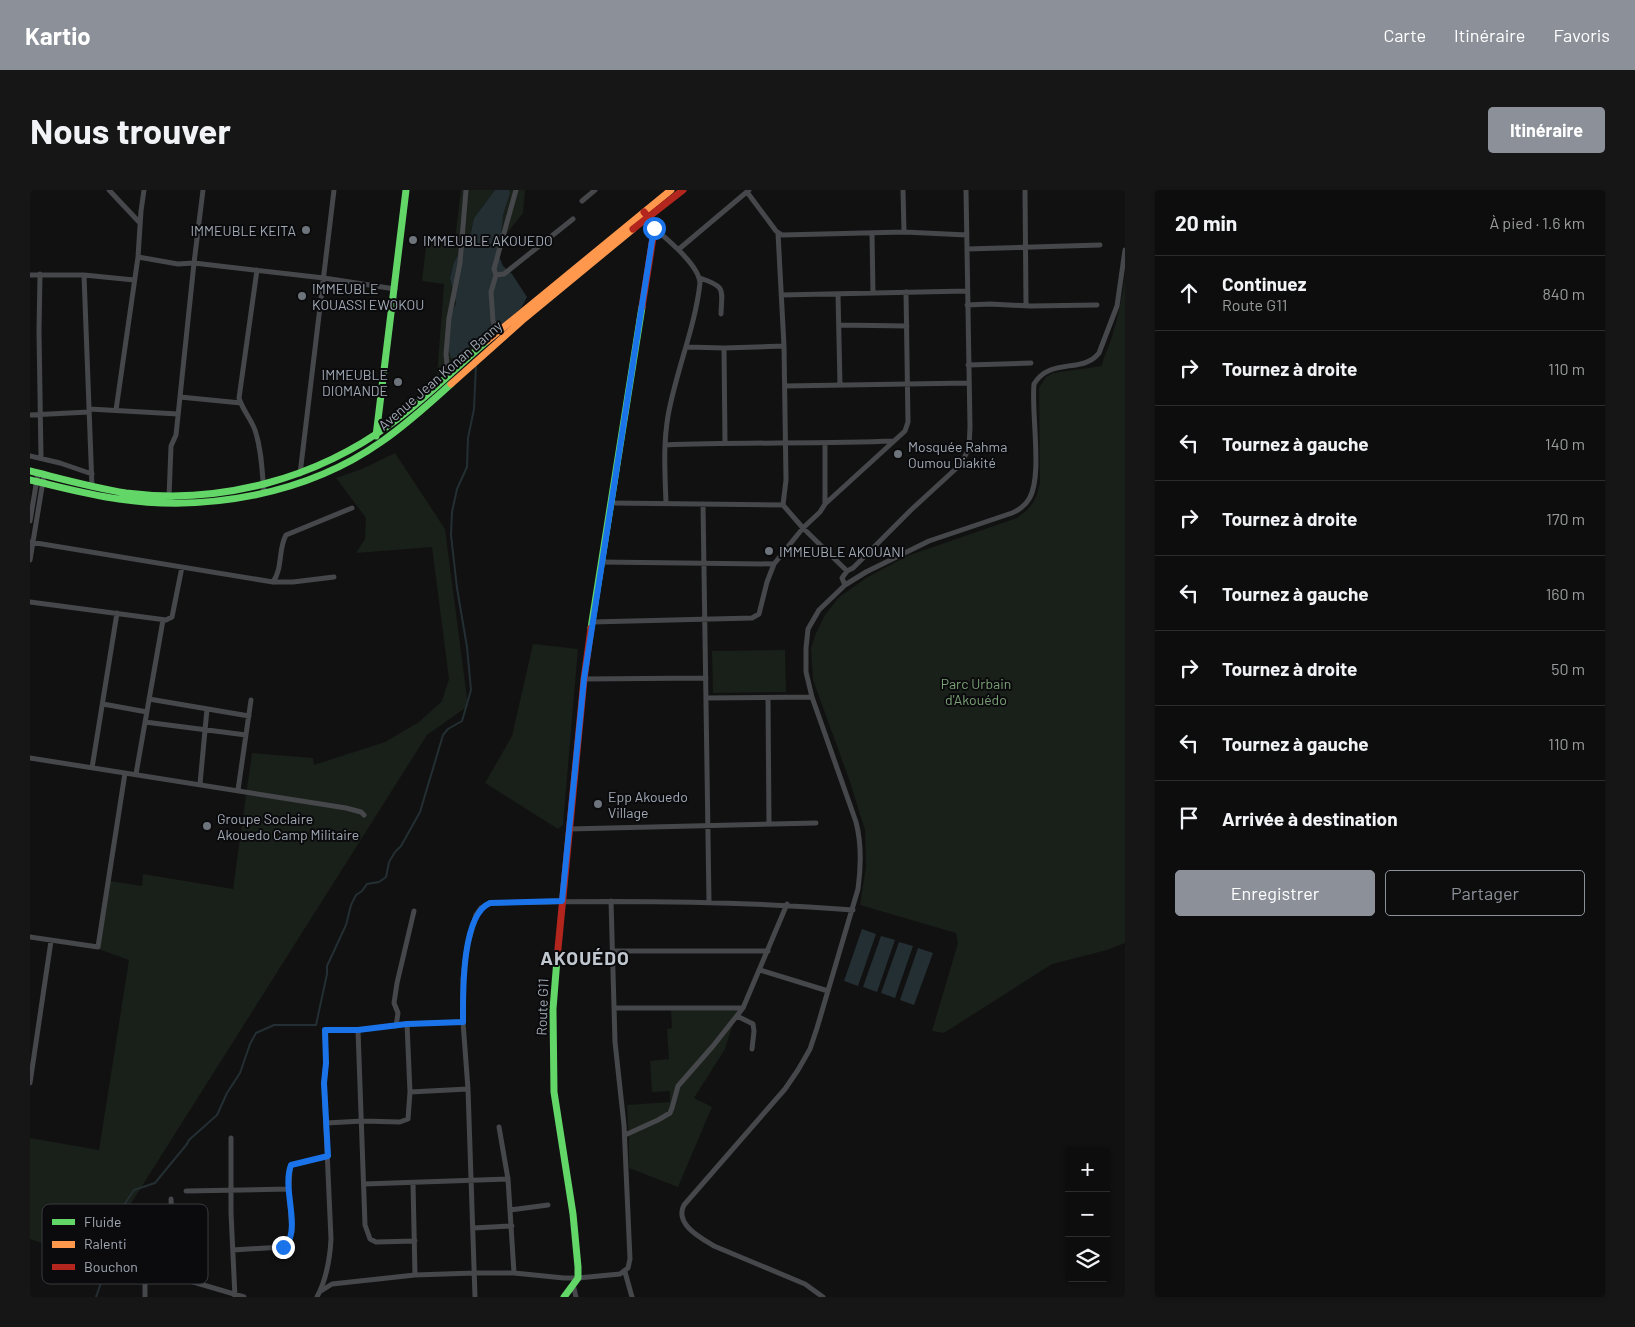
<!DOCTYPE html>
<html lang="fr">
<meta charset="utf-8">
<style>
body{margin:0;font-family:Barlow,sans-serif;background:#161616;color:#f1f3f6}
.controls{position:absolute;right:15px;bottom:15px;display:grid;overflow:hidden;border-radius:5px;box-shadow:0 1px 4px #0004}
.controls button{width:45px;height:45px;display:grid;place-items:center;padding:0;border:0;border-bottom:1px solid #2d2d2e;background:#0d0d0d;color:#f1f3f6;font:25px sans-serif}
.stop{position:absolute;width:15px;height:15px;margin:-11px;border:4px solid #1a73e8;border-radius:50%;background:#fff}
.stop.end{background:#1a73e8;border-color:#fff;box-shadow:0 1px 5px #0008}
.list{margin:0;padding:0;list-style:none}
h2{display:flex;justify-content:space-between;align-items:center;height:65px;margin:0;padding:0 20px;font-size:21px}
h2 small{font-size:16px;font-weight:400;color:#9a9c9d}
.list li{display:grid;grid-template-columns:32px 1fr auto;gap:15px;align-items:center;box-sizing:border-box;height:75px;padding:0 20px;border-top:1px solid #2d2d2e}
.list b{display:block;font-size:19px;white-space:nowrap}
.list p{margin:0;font-size:16px;white-space:nowrap;color:#9a9c9d}
.list em{font-size:16px;font-style:normal;color:#9a9c9d}
.actions{display:flex;gap:10px;padding:15px 20px}
.actions a{flex:1;padding:11px 0;border:1px solid #8c9099;border-radius:5px;text-align:center;font-size:18px;color:#8c9099}
.actions .main{background:#8c9099;color:#fff}
.icon{flex:none;width:28px;height:28px;fill:none;stroke:currentColor;stroke-width:2;stroke-linecap:round;stroke-linejoin:round}
.map{position:relative;flex:none;width:1095px;height:1107px;overflow:hidden;border-radius:5px}
header{display:flex;align-items:center;gap:30px;box-sizing:border-box;height:70px;padding:0 25px;background:#8c9099;color:#fff}
header strong{font-size:24px}
nav{display:flex;gap:28px;margin-inline-start:auto;font-size:18px}
.intro{display:flex;align-items:center;justify-content:space-between;box-sizing:border-box;height:120px;padding:0 30px}
h1{margin:0;font-size:35px}
.button{padding:12px 22px;border-radius:5px;background:#8c9099;color:#fff;font-size:18px;font-weight:700}
main{display:flex;gap:30px;padding:0 30px}
aside{flex:1;background:#0d0d0d;border-radius:5px;box-shadow:0 1px 4px #0004}
.map>svg:first-child{display:block}
</style>
<header>
<strong>Kartio</strong>
<nav><a>Carte</a><a>Itinéraire</a><a>Favoris</a></nav>
</header>
<div class="intro"><h1>Nous trouver</h1><a class="button">Itinéraire</a></div>
<main>
<div class="map">
<svg width="1095" height="1107" viewBox="0 0 1095 1107">
<rect width="100%" height="100%" fill="#111"/>
<path fill="#191f19" d="M 431,0 L 465,0 L 444,28 L 441,42 L 424,72 L 420,88 L 426,113 L 421,125 L 426,168 L 443,153 L 456,150 L 407,186 L 414,94 L 392,91 L 397,47 L 425,50 Z
M 479,0 L 495,0 L 493,23 L 470,52 L 473,25 L 480,3 Z
M 1095,87 L 1095,753 L 1077,760 L 1022,774 L 914,843 L 902,841 L 928,753 L 926,743 L 830,715 L 836,676 L 835,640 L 819,589 L 783,490 L 781,458 L 786,443 L 795,425 L 808,408 L 836,388 L 877,366 L 987,328 C 1002,317 1006,311 1010,293 L 1009,198 L 1016,187 L 1023,183 L 1072,176 C 1074,165 1079,157 1082,146 C 1088,127 1092,108 1095,87 Z
M 365,263 L 415,339 L 438,516 L 397,545 L 64,1072 L 0,1049 L 0,948 L 69,960 L 99,770 L 68,759 L 80,691 L 112,696 L 113,684 L 203,699 L 222,563 L 283,568 L 284,575 L 355,552 L 389,532 L 412,511 L 419,489 L 402,357 L 326,363 L 335,349 L 336,328 L 306,288 L 332,279 Z
M 503,454 L 548,459 L 533,635 L 528,639 L 455,593 L 482,546 Z
M 755,460 L 756,502 L 683,503 L 682,461 Z
M 708,818 L 695,859 L 664,908 L 682,917 L 648,997 L 599,978 L 599,954 L 597,915 L 640,912 L 640,901 L 622,902 L 620,871 L 639,869 L 637,839 L 642,838 L 641,820 Z"/>
<path fill="#242f33" d="M 465,0 L 479,0 L 480,3 L 473,25 L 469,66 L 473,76 L 482,84 L 497,107 L 491,118 L 456,150 L 443,153 L 426,168 L 421,168 L 417,156 L 421,125 L 426,113 L 420,88 L 424,72 L 441,42 L 444,28 Z
M 832,739 L 846,744 L 828,796 L 814,791 Z
M 851,746 L 865,750 L 847,802 L 833,797 Z
M 869,752 L 883,756 L 865,808 L 851,803 Z
M 888,758 L 903,763 L 884,815 L 870,810 Z"/>
<g fill="none" stroke-linecap="round" stroke-linejoin="round">
<path stroke="#242f33" stroke-width="2" d="M 66,1107 L 74,1084 L 78,1052 L 83,1031 L 104,1000 L 125,993 L 157,954 L 159,950 L 187,925 L 197,903 L 210,883 L 220,854 L 226,843 L 244,835 L 286,835 L 297,784 L 297,776 L 316,735 L 321,715 L 326,705 L 332,701 L 337,694 L 349,692 L 356,687 L 359,672 L 365,662 L 371,656 L 390,622 L 413,545 L 418,539 L 432,531 L 441,500 L 437,457 L 427,398 L 421,345 L 422,322 L 427,299 L 437,277 L 438,248 L 444,219 L 446,174"/>
<path stroke="#45474a" stroke-width="5" d="M 79,0 L 110,33
M 486,0 L 467,68 L 464,79 L 466,85 L 474,84 L 543,29
M 873,0 L 874,42
M 995,0 L 996,115
M 717,2 L 746,41 L 752,45 L 874,42 L 937,45
M 552,11 L 565,0
M 624,38 C 637,49 669,75 670,93 C 665,138 646,181 638,226 C 633,255 635,284 636,313
M 748,43 L 754,156 L 756,290 L 753,315
M 842,43 L 843,103
M 649,59 L 719,0
M 937,59 L 1070,55
M 108,67 L 148,74 L 164,73 L 294,88 L 365,99
M 227,80 L 209,208 C 212,219 221,229 225,240 C 232,261 232,282 234,303
M 10,84 L 9,141 L 11,268
M 0,85 L 54,85 L 104,90
M 54,85 L 62,297
M 466,85 L 461,102 L 463,131 L 467,142
M 670,88 C 696,97 692,98 691,124
M 808,104 L 810,195
M 751,105 L 937,101
M 937,115 L 960,114 L 1000,116 L 1067,115
M 809,135 L 877,136
M 657,157 L 694,158 L 754,156
M 694,158 L 695,252
M 938,175 L 1001,173
M 418,186 L 416,164 L 419,128 L 430,73 L 436,0
M 755,196 L 938,193
M 150,207 L 211,213
M 59,219 L 148,224
M 86,220 L 108,67 L 111,21 L 114,0
M 0,225 L 59,222
M 795,254 L 795,314
M 635,255 C 711,252 788,254 864,251
M 0,266 L 30,273 L 62,284
M 270,284 L 304,0
M 139,307 L 141,256 L 146,245 L 164,73 L 173,0
M 581,313 L 753,315 L 773,338 L 817,381
M 673,314 L 679,712
M 0,331 L 8,283
M 0,352 L 243,392 L 263,392 L 304,387
M 0,370 L 14,285
M 571,372 L 744,374
M 243,392 C 253,378 248,359 256,345 L 322,318
M 815,395 L 812,388 L 817,381 L 823,378 L 882,319 L 931,274 L 939,258 L 940,237 L 936,0
M 0,412 L 136,430 L 142,427 L 152,377
M 562,432 L 722,428 L 729,424 L 737,392 L 744,374 L 773,338 L 790,322 L 795,314 L 875,241 L 878,232 L 876,102
M 554,489 L 676,488
M 676,508 L 782,507
M 738,508 L 739,634
M 119,509 L 219,526
M 73,514 L 117,522
M 115,532 L 216,545
M 0,568 L 316,618 L 331,622 L 334,625
M 62,578 L 87,423
M 106,584 L 133,430
M 170,594 L 177,519
M 208,600 L 221,510
M 539,639 L 786,633
M 0,747 L 68,757 L 95,583
M 583,761 L 738,761
M 730,780 L 798,801
M 584,818 L 713,818 L 757,714
M 707,826 L 723,834 L 724,841 L 722,859
M 366,836 L 368,823 L 364,813 L 367,793 L 384,721
M 328,840 L 335,1035 L 340,1049 L 346,1052 L 385,1051
M 0,893 L 21,751
M 380,902 L 438,899
M 296,933 L 333,931 L 370,932 L 378,929 L 380,902 L 377,834
M 469,937 L 478,989 L 484,1083
M 595,945 L 628,930 L 640,923 L 642,918 L 648,896 L 683,856 L 713,818
M 201,948 L 201,1023 L 205,1107
M 383,993 L 385,1085
M 334,994 L 478,989
M 156,1001 L 259,999 L 260,979 L 261,975 L 298,966
M 141,1009 L 144,1086
M 480,1020 L 518,1015
M 443,1038 L 482,1036
M 203,1060 L 253,1057 L 257,1055 L 262,1042 L 259,999
M 595,1082 L 602,1107
M 543,1094 L 546,1107
M 291,1101 L 302,1094 L 385,1085 L 444,1083 L 484,1083 L 534,1088 L 548,1088 L 590,1084 L 598,1078 L 600,1069 L 594,935 L 585,852 L 581,711
M 115,1107 L 115,1088 L 121,1083 L 126,1081 L 214,1107
M 287,1107 C 296,1090 300,1068 301,1049 L 294,893 L 296,873 L 295,840 L 328,840 L 377,834 L 433,832
M 445,1107 L 438,899 L 433,832 L 433,788 L 437,757 L 446,725 L 451,718 L 460,713 C 581,710 702,710 823,720
M 793,1107 L 775,1094 L 684,1056 C 671,1048 644,1034 654,1015 L 755,899 L 768,880 L 780,859 L 787,838 L 828,699 C 831,677 832,655 826,632 L 782,507 L 776,482 L 776,458 L 778,439 L 789,420 L 815,395 L 836,382 L 899,351 L 982,323 C 989,320 995,316 999,309 C 1013,287 1001,222 1004,194 C 1020,167 1053,184 1069,163 L 1087,116 L 1095,60"/>
<path stroke="#63d668" stroke-width="7" d="M 346,246 L 376,0
M 0,281 C 32,289 64,298 96,303 C 190,315 286,289 362,233 C 396,209 425,178 457,151
M 0,290 C 30,297 59,305 89,309 C 178,322 277,304 351,252 C 376,235 399,214 421,194
M 561,438 L 612,117
M 527,769 L 523,819 L 524,902 L 543,1024 L 548,1077 L 548,1088 L 534,1107"/>
<path stroke="#ff974d" stroke-width="7" d="M 457,151 L 641,0
M 421,194 L 495,128 L 603,39"/>
<path stroke="#b3261e" stroke-width="7" d="M 603,39 L 653,0
M 612,117 L 624,41 L 623,33 L 614,22
M 527,769 L 554,489 L 561,438"/>
</g>
<g fill="none" stroke-linecap="round" stroke-linejoin="round">
<path stroke="#1a73e8" stroke-width="6" d="M 253,1057 L 257,1055 C 270,1033 252,999 261,975 L 298,966 L 294,893 L 296,873 L 295,840 L 328,840 L 377,834 L 433,832 C 433,806 431,725 460,713 L 532,711 L 554,489 L 624,38"/>
</g>
<g fill="#6e747b" stroke="#0b0b0d" stroke-width="2">
<circle cx="276" cy="40" r="5"/>
<circle cx="383" cy="50" r="5"/>
<circle cx="272" cy="106" r="5"/>
<circle cx="368" cy="192" r="5"/>
<circle cx="868" cy="264" r="5"/>
<circle cx="739" cy="361" r="5"/>
<circle cx="568" cy="614" r="5"/>
<circle cx="177" cy="636" r="5"/>
</g>
<g text-anchor="middle" dominant-baseline="central" stroke-width="4" stroke-linejoin="round" paint-order="stroke">
<g font-size="14" fill="#a0a9b4" stroke="#0b0b0d" text-anchor="start">
<text x="266" y="40" text-anchor="end">IMMEUBLE KEITA</text>
<text x="393" y="50">IMMEUBLE AKOUEDO</text>
<text x="282" y="98">IMMEUBLE<tspan x="282" dy="16">KOUASSI EWOKOU</tspan></text>
<text x="358" y="184" text-anchor="end">IMMEUBLE<tspan x="358" dy="16">DIOMANDE</tspan></text>
<text x="878" y="256">Mosquée Rahma<tspan x="878" dy="16">Oumou Diakité</tspan></text>
<text x="749" y="361">IMMEUBLE AKOUANI</text>
<text x="578" y="606">Epp Akouedo<tspan x="578" dy="16">Village</tspan></text>
<text x="187" y="628">Groupe Soclaire<tspan x="187" dy="16">Akouedo Camp Militaire</tspan></text>
</g>
<g font-size="14" fill="#a0a9b4" stroke="#0b0b0d">
<text transform="translate(410 185) rotate(-41)">Avenue Jean Konan Banny</text>
<text transform="translate(512 817) rotate(-88)">Route G11</text>
</g>
<g font-size="14" fill="#7aa075" stroke="#0b0b0d">
<text x="946" y="493">Parc Urbain<tspan x="946" dy="16">d'Akouédo</tspan></text>
</g>
<g font-size="19" font-weight="bold" letter-spacing="1" fill="#c1c7cf" stroke="#0b0b0d">
<text x="555" y="767">AKOUÉDO</text>
</g>
</g>
<rect x="12" y="1014" width="166" height="80" rx="8" fill="#0b0b0d" stroke="#383a3f" stroke-width="1"/>
<rect x="22" y="1029" width="23" height="6" fill="#63d668"/>
<rect x="22" y="1051" width="23" height="7" fill="#ff974d"/>
<rect x="22" y="1074" width="23" height="6" fill="#b3261e"/>
<g font-size="14" fill="#a0a9b4">
<text x="54" y="1037">Fluide</text>
<text x="54" y="1059">Ralenti</text>
<text x="54" y="1082">Bouchon</text>
</g>
</svg>
<div class="controls">
<button>+</button>
<button>−</button>
<button><svg class="icon" aria-label="layers" viewBox="0 0 24 24"><path d="M12 4l9 5-9 5-9-5zM3 14l9 5 9-5"/></svg></button>
</div>
<div class="stop" style="left:624px;top:38px"></div>
<div class="stop end" style="left:253px;top:1057px"></div>
</div>
<aside>
<h2>20 min<small>À pied · 1.6 km</small></h2>
<ul class="list">
<li><svg class="icon" aria-label="ahead" viewBox="0 0 24 24"><path d="M12 20V5M6 11l6-6 6 6"/></svg><div><b>Continuez</b><p>Route G11</p></div><em>840 m</em></li>
<li><svg class="icon" aria-label="right" viewBox="0 0 24 24"><path d="M7 20v-9h11M14 6l5 5-5 5"/></svg><div><b>Tournez à droite</b></div><em>110 m</em></li>
<li><svg class="icon" aria-label="left" viewBox="0 0 24 24"><path d="M17 20v-9H6M10 6l-5 5 5 5"/></svg><div><b>Tournez à gauche</b></div><em>140 m</em></li>
<li><svg class="icon" aria-label="right" viewBox="0 0 24 24"><path d="M7 20v-9h11M14 6l5 5-5 5"/></svg><div><b>Tournez à droite</b></div><em>170 m</em></li>
<li><svg class="icon" aria-label="left" viewBox="0 0 24 24"><path d="M17 20v-9H6M10 6l-5 5 5 5"/></svg><div><b>Tournez à gauche</b></div><em>160 m</em></li>
<li><svg class="icon" aria-label="right" viewBox="0 0 24 24"><path d="M7 20v-9h11M14 6l5 5-5 5"/></svg><div><b>Tournez à droite</b></div><em>50 m</em></li>
<li><svg class="icon" aria-label="left" viewBox="0 0 24 24"><path d="M17 20v-9H6M10 6l-5 5 5 5"/></svg><div><b>Tournez à gauche</b></div><em>110 m</em></li>
<li><svg class="icon" aria-label="arrive" viewBox="0 0 24 24"><path d="M6 21V4h12l-3 4 3 4H6"/></svg><div><b>Arrivée à destination</b></div></li>
</ul>
<div class="actions"><a class="main">Enregistrer</a><a>Partager</a></div>
</aside>
</main>
